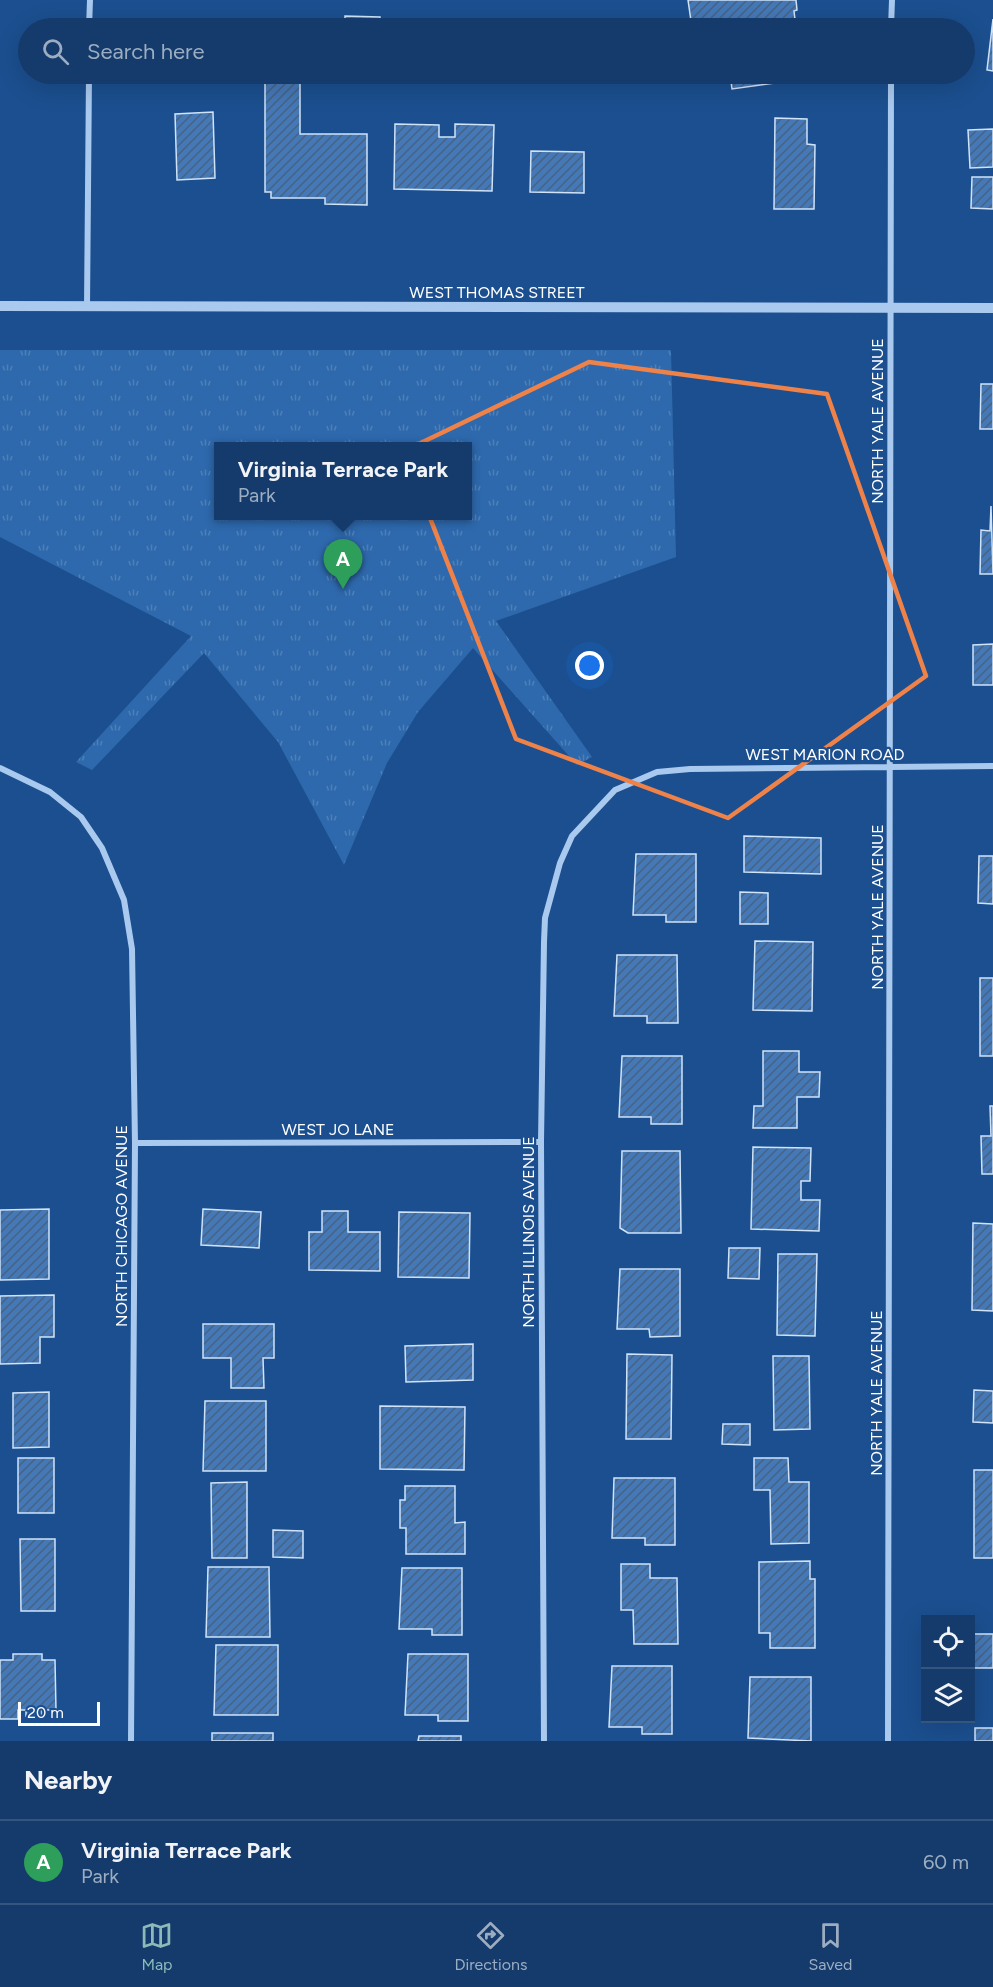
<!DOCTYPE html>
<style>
body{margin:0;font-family:Figtree,sans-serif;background:#214673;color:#f1f3f6}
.controls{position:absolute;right:18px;bottom:18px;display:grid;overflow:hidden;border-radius:0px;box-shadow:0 6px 24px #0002}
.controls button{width:54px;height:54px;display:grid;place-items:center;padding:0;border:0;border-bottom:2px solid #33557e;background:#143b6b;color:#f1f3f6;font:30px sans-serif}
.scale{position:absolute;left:18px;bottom:15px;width:82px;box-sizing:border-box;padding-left:6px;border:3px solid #fff;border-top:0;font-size:16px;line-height:21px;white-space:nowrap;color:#fff;-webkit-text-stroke:4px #1b4f8f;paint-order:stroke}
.you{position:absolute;left:590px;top:666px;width:21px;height:21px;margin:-15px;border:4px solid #fff;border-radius:50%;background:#1a73e8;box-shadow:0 0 0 9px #1a73e833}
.badge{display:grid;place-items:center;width:39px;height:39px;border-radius:50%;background:#8bbbb9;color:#fff;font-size:20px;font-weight:700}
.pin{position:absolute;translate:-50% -50px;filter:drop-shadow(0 2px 3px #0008)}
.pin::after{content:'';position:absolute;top:32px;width:21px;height:18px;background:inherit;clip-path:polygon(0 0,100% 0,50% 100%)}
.popup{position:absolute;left:214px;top:442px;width:258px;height:78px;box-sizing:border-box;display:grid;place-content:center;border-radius:0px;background:#143b6b;filter:drop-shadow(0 2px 4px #0005);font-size:20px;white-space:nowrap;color:#9dadc1}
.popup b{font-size:22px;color:#f1f3f6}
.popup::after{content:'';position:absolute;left:50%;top:100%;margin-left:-12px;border:12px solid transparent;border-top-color:#143b6b}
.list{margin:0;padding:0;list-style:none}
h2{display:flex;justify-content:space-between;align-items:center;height:78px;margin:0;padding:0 24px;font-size:26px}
h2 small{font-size:20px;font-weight:400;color:#9dadc1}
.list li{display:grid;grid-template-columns:39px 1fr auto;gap:18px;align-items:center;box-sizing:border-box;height:84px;padding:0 24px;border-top:2px solid #33557e}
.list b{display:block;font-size:22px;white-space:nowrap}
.list p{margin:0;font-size:20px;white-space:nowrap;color:#9dadc1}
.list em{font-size:20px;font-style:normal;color:#9dadc1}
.icon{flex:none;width:33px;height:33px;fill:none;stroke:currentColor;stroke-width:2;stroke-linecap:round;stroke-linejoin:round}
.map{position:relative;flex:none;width:993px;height:1741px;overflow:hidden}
.search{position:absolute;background:#143b6b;box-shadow:0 6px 24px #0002;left:18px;right:18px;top:18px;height:66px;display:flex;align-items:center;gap:15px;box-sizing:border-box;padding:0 21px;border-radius:33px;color:#9dadc1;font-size:22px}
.sheet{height:162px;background:#143b6b}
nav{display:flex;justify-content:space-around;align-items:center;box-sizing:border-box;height:84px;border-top:2px solid #33557e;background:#143b6b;font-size:16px;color:#9dadc1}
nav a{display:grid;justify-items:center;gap:3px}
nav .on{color:#8bbbb9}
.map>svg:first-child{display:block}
</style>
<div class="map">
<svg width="993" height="1741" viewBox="0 0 993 1741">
<defs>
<pattern id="park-tufts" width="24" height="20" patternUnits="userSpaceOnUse" patternTransform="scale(1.5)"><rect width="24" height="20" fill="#2e69ad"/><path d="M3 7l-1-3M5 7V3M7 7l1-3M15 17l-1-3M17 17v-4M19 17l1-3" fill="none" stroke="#4d80b9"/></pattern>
<pattern id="building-hatch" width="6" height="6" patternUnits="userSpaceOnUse" patternTransform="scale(1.5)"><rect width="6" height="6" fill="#4478b7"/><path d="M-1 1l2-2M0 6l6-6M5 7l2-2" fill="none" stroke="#486282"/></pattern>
</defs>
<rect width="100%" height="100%" fill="#1b4f8f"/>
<path fill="url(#park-tufts)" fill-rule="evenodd" d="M 0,350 L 671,350 L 676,557 L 496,621 L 592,757 L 577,765 L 473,648 L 418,712 L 387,763 L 344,865 L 278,742 L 204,653 L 92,770 L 76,762 L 191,636 L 0,537 ZM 218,446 L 467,446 L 467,516 L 218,516 Z"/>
<path fill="url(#building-hatch)" stroke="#cfe3fa" stroke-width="1.5" d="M 688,0 L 796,0 L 797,10 L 794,11 L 796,28 L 730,28 L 729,24 L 692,28 Z
M 345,16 L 380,17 L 379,28 L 345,28 Z
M 993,19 L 993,71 L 987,70 Z
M 265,74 L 300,74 L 300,134 L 367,134 L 367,205 L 325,204 L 325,198 L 271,198 L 271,192 L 265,192 Z
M 730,74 L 803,74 L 804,79 L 732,89 Z
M 213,112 L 215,178 L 177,180 L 175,114 Z
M 775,118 L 807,119 L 807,144 L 815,145 L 814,209 L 774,209 Z
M 395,124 L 439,125 L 439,137 L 455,137 L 455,124 L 494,125 L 492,191 L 394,189 Z
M 993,129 L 993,167 L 970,168 L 968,130 Z
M 531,151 L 584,152 L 584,193 L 530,192 Z
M 972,177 L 993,177 L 993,209 L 971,208 Z
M 981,384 L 993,384 L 993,429 L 980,429 Z
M 991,506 L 993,574 L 980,574 L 981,530 L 990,531 Z
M 993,644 L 993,685 L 973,685 L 973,645 Z
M 744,836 L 821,838 L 821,874 L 744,872 Z
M 636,854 L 696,854 L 696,922 L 666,922 L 666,915 L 633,915 Z
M 979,856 L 993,856 L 993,904 L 978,903 Z
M 740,892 L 768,893 L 768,924 L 740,924 Z
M 755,941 L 813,942 L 812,1011 L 753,1010 Z
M 617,955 L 677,955 L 678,1023 L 647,1023 L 647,1016 L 614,1016 Z
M 980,978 L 993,978 L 993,1056 L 980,1056 Z
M 763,1051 L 799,1051 L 799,1072 L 820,1072 L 819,1097 L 797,1097 L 797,1128 L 753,1128 L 754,1106 L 763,1106 Z
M 622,1056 L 682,1056 L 682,1124 L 651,1124 L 651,1117 L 619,1117 Z
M 990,1106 L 993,1106 L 993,1174 L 982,1174 L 981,1136 L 991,1136 Z
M 753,1147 L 811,1148 L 810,1181 L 801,1181 L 801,1200 L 820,1200 L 819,1231 L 751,1229 Z
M 622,1151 L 680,1151 L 681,1233 L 628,1233 L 620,1228 Z
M 49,1209 L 49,1279 L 0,1280 L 0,1210 Z
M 203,1209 L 261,1212 L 259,1248 L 201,1245 Z
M 322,1211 L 348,1211 L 348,1232 L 380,1232 L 380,1271 L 309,1270 L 309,1232 L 322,1232 Z
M 399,1212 L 470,1213 L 469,1278 L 398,1277 Z
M 973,1223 L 993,1224 L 993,1311 L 972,1310 Z
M 729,1248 L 760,1248 L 759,1279 L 728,1278 Z
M 778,1254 L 817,1254 L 815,1336 L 777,1335 Z
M 620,1269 L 680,1269 L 680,1336 L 650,1337 L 649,1329 L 617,1329 Z
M 54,1295 L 54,1337 L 40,1337 L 40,1363 L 0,1364 L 0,1296 Z
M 203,1324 L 274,1324 L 274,1358 L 263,1358 L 264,1388 L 231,1388 L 231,1358 L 203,1358 Z
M 473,1344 L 473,1380 L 406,1382 L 405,1346 Z
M 627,1354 L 672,1355 L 671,1439 L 626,1439 Z
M 773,1356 L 809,1356 L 810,1429 L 774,1430 Z
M 974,1390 L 993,1391 L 993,1423 L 973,1422 Z
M 49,1392 L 49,1447 L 13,1448 L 13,1393 Z
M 205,1401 L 266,1401 L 266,1471 L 203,1471 Z
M 380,1406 L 465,1407 L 464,1470 L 380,1469 Z
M 723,1424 L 750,1424 L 750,1445 L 722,1444 Z
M 18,1458 L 54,1458 L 54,1513 L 18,1513 Z
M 754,1458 L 788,1458 L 789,1482 L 809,1482 L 809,1543 L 771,1544 L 770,1490 L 754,1490 Z
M 974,1470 L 993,1470 L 993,1558 L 974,1558 Z
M 614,1478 L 675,1478 L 675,1545 L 645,1545 L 645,1538 L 612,1538 Z
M 247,1482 L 247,1558 L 212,1558 L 211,1483 Z
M 405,1486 L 455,1486 L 455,1523 L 465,1522 L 465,1554 L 406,1554 L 406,1528 L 400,1528 L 400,1500 L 405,1500 Z
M 273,1530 L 303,1531 L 303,1558 L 273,1557 Z
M 20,1539 L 55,1539 L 55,1611 L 21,1611 Z
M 810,1561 L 810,1579 L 815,1579 L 815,1648 L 770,1648 L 770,1633 L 759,1633 L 759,1562 Z
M 621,1564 L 650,1564 L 650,1578 L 677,1578 L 678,1644 L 634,1644 L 633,1610 L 621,1610 Z
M 208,1567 L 269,1567 L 270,1637 L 206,1637 Z
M 402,1568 L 462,1568 L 462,1635 L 432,1635 L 432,1629 L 399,1629 Z
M 974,1634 L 993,1634 L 993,1668 L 974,1668 Z
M 216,1645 L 278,1645 L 278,1715 L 214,1715 Z
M 13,1654 L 42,1654 L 42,1660 L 55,1660 L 56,1710 L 42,1710 L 42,1716 L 26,1716 L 26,1710 L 18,1710 L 18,1719 L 0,1719 L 0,1660 L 13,1660 Z
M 408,1654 L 468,1654 L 468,1721 L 438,1721 L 438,1715 L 405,1715 Z
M 612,1666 L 672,1666 L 672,1734 L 642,1734 L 642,1727 L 609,1727 Z
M 750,1677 L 811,1677 L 811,1741 L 748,1738 Z
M 975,1728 L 993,1728 L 993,1741 L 975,1741 Z
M 212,1733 L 273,1733 L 273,1741 L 212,1741 Z
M 419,1736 L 461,1736 L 461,1741 L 418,1741 Z"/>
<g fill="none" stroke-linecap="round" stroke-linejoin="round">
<path stroke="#a9c9ee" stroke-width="6" d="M 89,28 L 90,0
M 891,28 L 892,0
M 87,307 L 89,74
M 0,768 L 50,792 L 81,817 L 102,848 L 124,900 L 132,949 L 135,1143 L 131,1741
M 135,1143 L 541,1142
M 544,1741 L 541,1142 L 544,942 L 545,918 L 560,863 L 572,836 L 615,790 L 657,772 L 690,769 L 993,766
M 888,1741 L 891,74"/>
<path stroke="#a9c9ee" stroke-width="10" d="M 0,306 L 993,308"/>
</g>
<path fill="none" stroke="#ee8249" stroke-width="4.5" stroke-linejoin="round" d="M 589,362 L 827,394 L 926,676 L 728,818 L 516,739 L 404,451 Z"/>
<g text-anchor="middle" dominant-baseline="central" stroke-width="4.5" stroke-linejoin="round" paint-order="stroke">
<g font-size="16" fill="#fff" stroke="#1b4f8f">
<text x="497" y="292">WEST THOMAS STREET</text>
<text transform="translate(877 421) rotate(-90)">NORTH YALE AVENUE</text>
<text x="825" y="754">WEST MARION ROAD</text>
<text transform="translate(877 907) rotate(-90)">NORTH YALE AVENUE</text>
<text x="338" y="1129">WEST JO LANE</text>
<text transform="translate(121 1226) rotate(-90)">NORTH CHICAGO AVENUE</text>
<text transform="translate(528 1232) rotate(-90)">NORTH ILLINOIS AVENUE</text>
<text transform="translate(876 1393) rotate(-90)">NORTH YALE AVENUE</text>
</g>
</g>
</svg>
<div class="controls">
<button><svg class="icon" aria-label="locate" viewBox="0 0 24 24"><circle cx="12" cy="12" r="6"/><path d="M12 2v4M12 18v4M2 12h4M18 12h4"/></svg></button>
<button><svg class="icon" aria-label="layers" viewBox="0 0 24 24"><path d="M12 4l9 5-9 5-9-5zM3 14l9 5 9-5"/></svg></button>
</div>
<div class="scale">20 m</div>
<div class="you"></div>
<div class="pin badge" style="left:343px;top:589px;background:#2e9e5b">A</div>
<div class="popup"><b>Virginia Terrace Park</b>Park</div>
<div class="search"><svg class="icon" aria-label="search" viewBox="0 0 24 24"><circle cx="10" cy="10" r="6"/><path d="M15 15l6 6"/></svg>Search here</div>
</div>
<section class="sheet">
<h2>Nearby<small></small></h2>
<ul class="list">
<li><span class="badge" style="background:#2e9e5b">A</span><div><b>Virginia Terrace Park</b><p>Park</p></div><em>60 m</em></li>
</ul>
</section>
<nav>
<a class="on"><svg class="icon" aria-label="map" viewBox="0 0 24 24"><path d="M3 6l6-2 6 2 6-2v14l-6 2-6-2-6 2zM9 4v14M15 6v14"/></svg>Map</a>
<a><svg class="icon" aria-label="directions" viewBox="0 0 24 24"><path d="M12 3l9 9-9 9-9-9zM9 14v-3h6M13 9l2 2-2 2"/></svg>Directions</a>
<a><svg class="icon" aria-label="saved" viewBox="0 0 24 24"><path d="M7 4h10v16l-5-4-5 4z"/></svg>Saved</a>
</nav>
